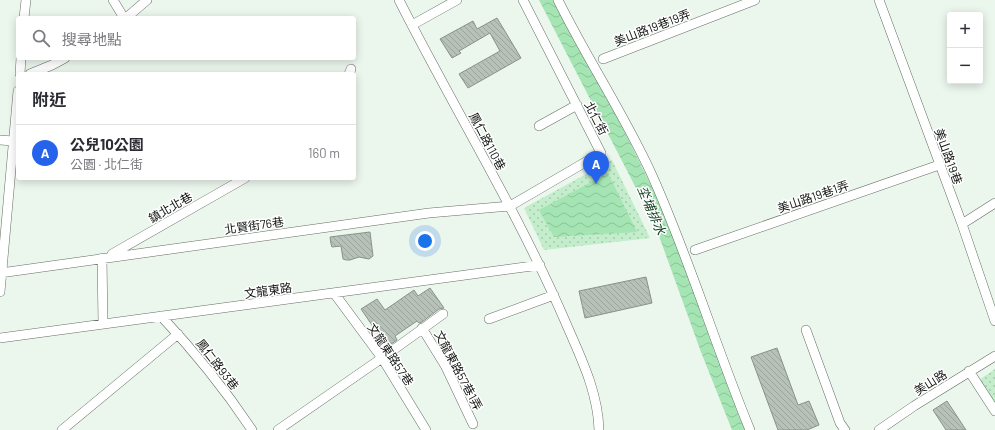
<!DOCTYPE html>
<html lang="zh-TW">
<meta charset="utf-8">
<style>
body{margin:0;font-family:Barlow,"Noto Sans TC",sans-serif;background:#f2f2f3;color:#2b2b33}
.controls{position:absolute;right:12px;top:12px;display:grid;overflow:hidden;border-radius:4px;box-shadow:0 2px 10px #0003}
.controls button{width:36px;height:36px;display:grid;place-items:center;padding:0;border:0;border-bottom:1px solid #e1e1e2;background:#fff;color:#2b2b33;font:20px sans-serif}
.you{position:absolute;left:425px;top:241px;width:14px;height:14px;margin:-10px;border:3px solid #fff;border-radius:50%;background:#1a73e8;box-shadow:0 0 0 6px #1a73e833}
.badge{display:grid;place-items:center;width:26px;height:26px;border-radius:50%;background:#2563eb;color:#fff;font-size:13px;font-weight:700}
.pin{position:absolute;translate:-50% -33px;filter:drop-shadow(0 1px 2px #0008)}
.pin::after{content:'';position:absolute;top:21px;width:14px;height:12px;background:inherit;clip-path:polygon(0 0,100% 0,50% 100%)}
.list{margin:0;padding:0;list-style:none}
h2{display:flex;justify-content:space-between;align-items:center;height:52px;margin:0;padding:0 16px;font-size:17px}
h2 small{font-size:13px;font-weight:400;color:#7c7c81}
.list li{display:grid;grid-template-columns:26px 1fr auto;gap:12px;align-items:center;box-sizing:border-box;height:56px;padding:0 16px;border-top:1px solid #e1e1e2}
.list b{display:block;font-size:15px;white-space:nowrap}
.list p{margin:0;font-size:13px;white-space:nowrap;color:#7c7c81}
.list em{font-size:13px;font-style:normal;color:#7c7c81}
.icon{flex:none;width:22px;height:22px;fill:none;stroke:currentColor;stroke-width:2;stroke-linecap:round;stroke-linejoin:round}
.map{position:relative;flex:none;width:995px;height:430px;overflow:hidden}
.search{position:absolute;background:#fff;box-shadow:0 2px 10px #0003;left:16px;top:16px;width:340px;height:44px;display:flex;align-items:center;gap:10px;box-sizing:border-box;padding:0 14px;border-radius:4px;color:#7c7c81;font-size:15px}
.panel{position:absolute;background:#fff;box-shadow:0 2px 10px #0003;left:16px;top:72px;width:340px;height:108px;border-radius:4px}
.map>svg:first-child{display:block}
</style>
<div class="map">
<svg width="995" height="430" viewBox="0 0 995 430">
<defs>
<pattern id="park-dots" width="8" height="8" patternUnits="userSpaceOnUse"><rect width="8" height="8" fill="#c3edcb"/><path d="M2 2h.1M6 6h.1" fill="none" stroke="#a6caad" stroke-width="1.8" stroke-linecap="round"/></pattern>
<pattern id="water-waves" width="16" height="10" patternUnits="userSpaceOnUse"><rect width="16" height="10" fill="#a4e5b3"/><path d="M0 5q4-4 8 0t8 0" fill="none" stroke="#8cc499"/></pattern>
<pattern id="building-back-hatch" width="6" height="6" patternUnits="userSpaceOnUse"><rect width="6" height="6" fill="#b6c1b8"/><path d="M-1 5l2 2M0 0l6 6M5-1l2 2" fill="none" stroke="#9ba59d"/></pattern>
</defs>
<rect width="100%" height="100%" fill="#ebf6ed"/>
<path fill="url(#park-dots)" d="M 612,160 L 650,238 L 544,250 L 524,208 Z
M 995,369 L 995,404 L 979,380 Z"/>
<path fill="url(#water-waves)" d="M 539,0 L 558,0 L 593,67 L 690,265 L 753,430 L 732,430 L 701,352 L 655,225 Z
M 608,173 L 637,232 L 554,237 L 539,210 Z"/>
<path fill="url(#building-back-hatch)" stroke="#88928a" d="M 497,18 L 521,58 L 468,88 L 459,74 L 500,51 L 490,33 L 459,51 L 461,53 L 452,58 L 440,39 L 473,21 L 477,29 Z
M 370,232 L 373,256 L 369,259 L 359,257 L 350,260 L 346,260 L 343,259 L 341,246 L 332,247 L 331,244 L 330,237 Z
M 646,277 L 652,303 L 585,318 L 579,291 Z
M 430,288 L 444,308 L 439,309 L 422,322 L 419,323 L 417,321 L 395,336 L 397,340 L 387,347 L 361,309 L 377,299 L 385,310 L 414,290 L 418,296 Z
M 777,348 L 798,405 L 809,401 L 819,425 L 807,430 L 778,430 L 751,357 Z
M 947,401 L 966,430 L 946,430 L 933,410 Z"/>
<g fill="none" stroke-linecap="round" stroke-linejoin="round">
<g stroke="#656e66" stroke-width="10">
<path id="minor" d="M 113,0 L 124,18
M 399,0 C 453,107 517,210 565,321 C 580,356 598,391 599,430
M 558,0 C 587,59 624,114 651,173 C 689,257 715,345 750,430
M 879,0 L 962,224 L 995,321
M 24,18 L 26,0
M 126,18 L 147,0
M 412,25 L 457,0
M 603,59 L 755,0
M 20,74 L 21,58
M 30,74 L 52,65 L 65,58
M 349,74 L 351,69
M 539,126 L 577,105
M 0,140 L 13,141
M 962,224 L 995,203
M 695,250 L 939,165
M 112,254 L 245,178
M 102,258 L 103,324
M 0,273 L 429,213 L 510,206 L 601,153 L 523,0
M 0,292 L 18,91
M 334,293 L 382,358 L 426,430
M 161,316 C 193,350 226,391 252,430
M 489,319 L 554,295
M 422,328 L 446,367 L 473,424
M 806,330 L 840,423 L 845,430
M 0,338 L 540,265
M 969,371 L 995,411
M 62,430 L 178,334
M 278,430 L 382,358 L 443,314
M 879,430 L 914,406 L 995,356"/>
</g>
<use href="#minor" stroke="#fff" stroke-width="9"/>
</g>
<g text-anchor="middle" dominant-baseline="central" stroke-width="3" stroke-linejoin="round" paint-order="stroke">
<g font-size="12" fill="#121512" stroke="#fff">
<text transform="translate(652 27) rotate(-21)">美山路19巷19弄</text>
<text transform="translate(597 118) rotate(63)">北仁街</text>
<text transform="translate(488 141) rotate(62)">鳳仁路110巷</text>
<text transform="translate(949 156) rotate(70)">美山路19巷</text>
<text transform="translate(813 196) rotate(-19)">美山路19巷1弄</text>
<text transform="translate(170 207) rotate(-30)">鎮北北巷</text>
<text transform="translate(254 225) rotate(-8)">北賢街76巷</text>
<text transform="translate(268 290) rotate(-8)">文龍東路</text>
<text transform="translate(391 354) rotate(56)">文龍東路57巷</text>
<text transform="translate(218 364) rotate(52)">鳳仁路93巷</text>
<text transform="translate(459 370) rotate(62)">文龍東路57巷1弄</text>
<text transform="translate(930 382) rotate(-32)">美山路</text>
</g>
<g font-size="13" font-style="italic" fill="#154424" stroke="#fff">
<text transform="translate(652 210) rotate(67)">坔埔排水</text>
</g>
</g>
</svg>
<div class="controls">
<button>+</button>
<button>−</button>
</div>
<div class="you"></div>
<div class="pin badge" style="left:596px;top:184px">A</div>
<div class="search"><svg class="icon" aria-label="search" viewBox="0 0 24 24"><circle cx="10" cy="10" r="6"/><path d="M15 15l6 6"/></svg>搜尋地點</div>
<section class="panel">
<h2>附近<small></small></h2>
<ul class="list">
<li><span class="badge">A</span><div><b>公兒10公園</b><p>公園 · 北仁街</p></div><em>160 m</em></li>
</ul>
</section>
</div>
